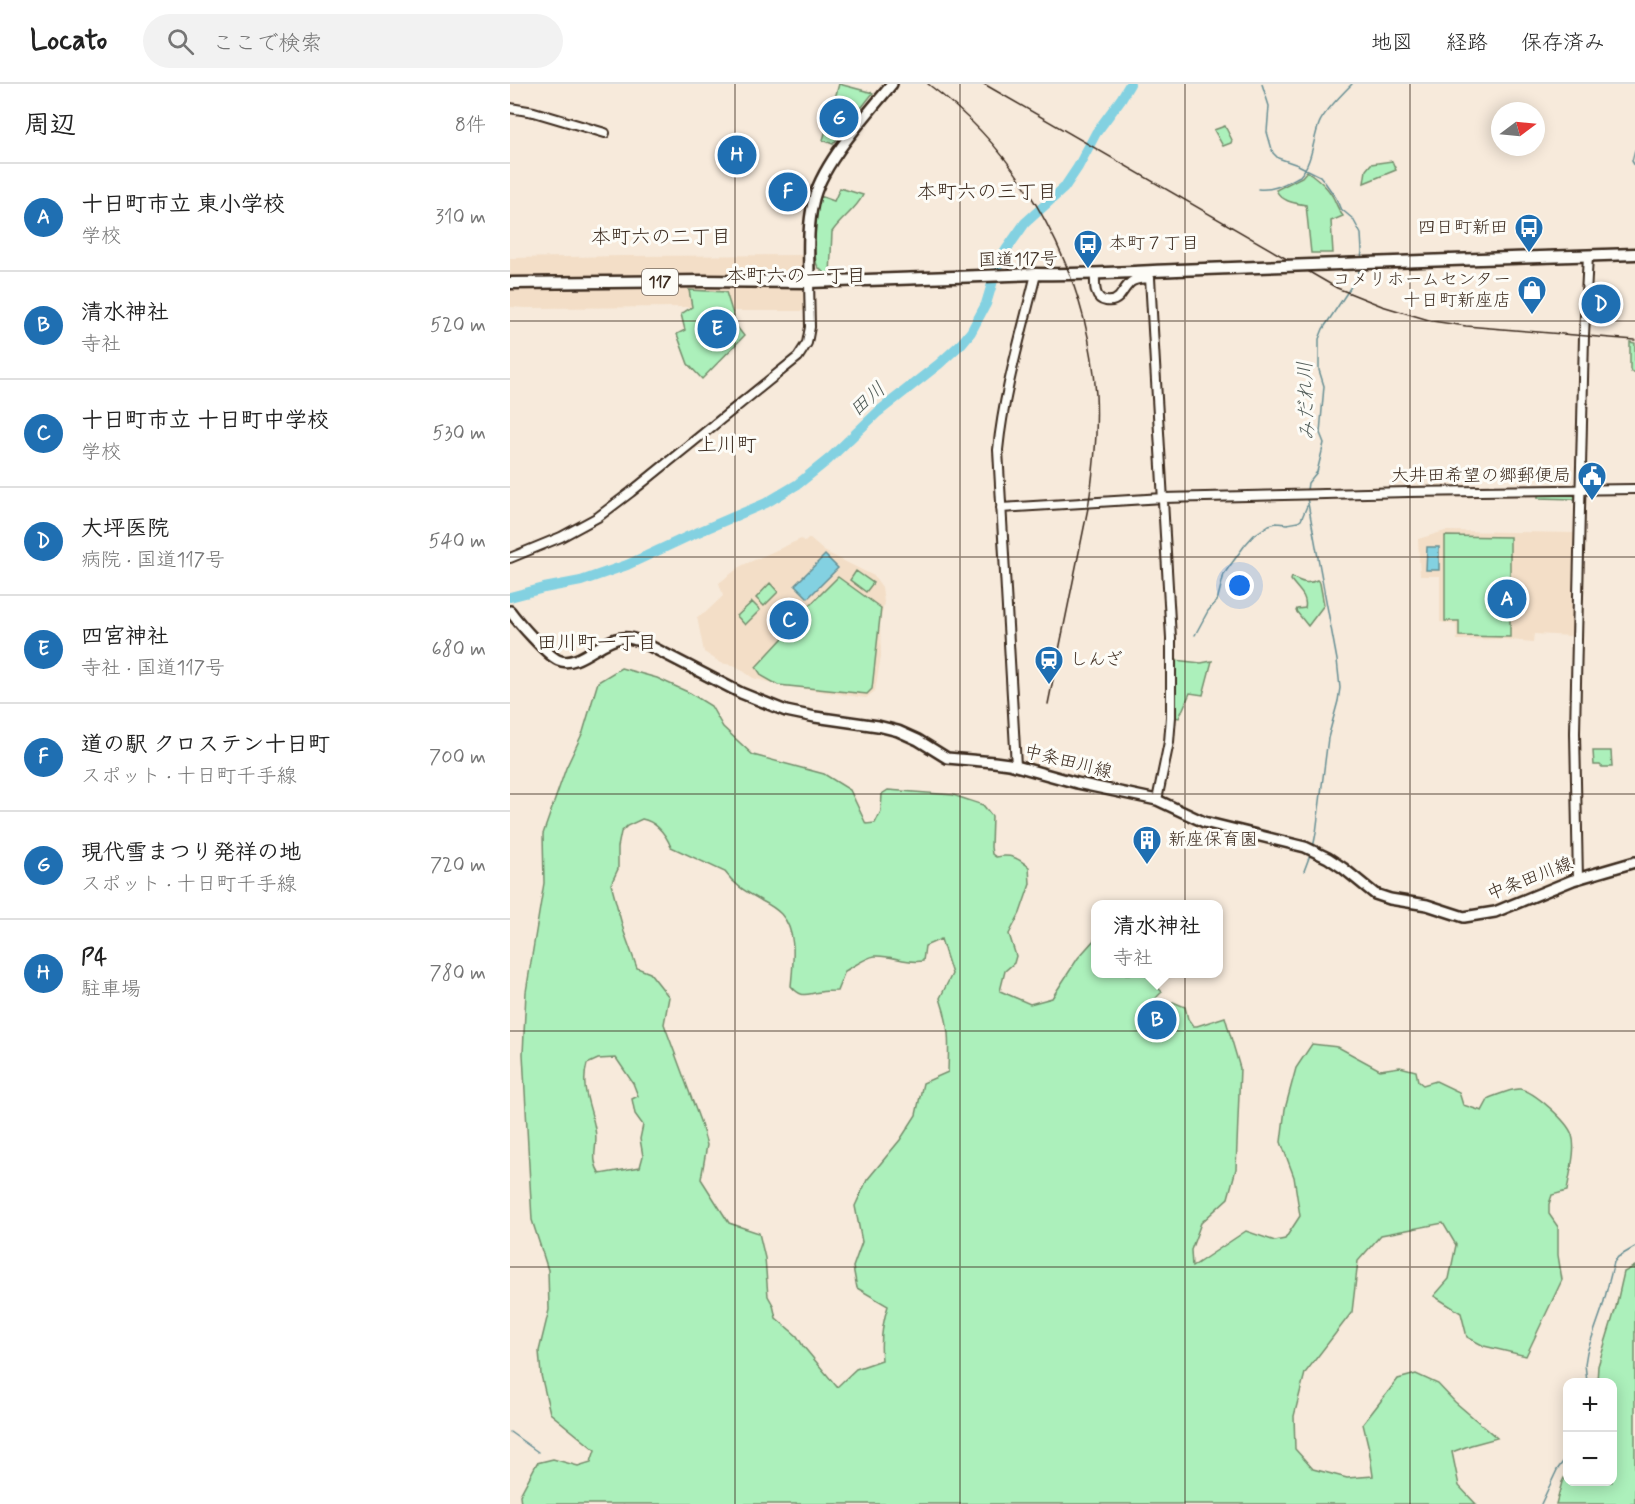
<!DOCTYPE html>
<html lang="ja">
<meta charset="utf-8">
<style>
body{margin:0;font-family:Mynerve,"Klee One",sans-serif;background:#f2f2f2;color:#222}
.controls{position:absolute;right:18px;bottom:18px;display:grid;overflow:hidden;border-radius:12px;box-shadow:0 3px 15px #0003}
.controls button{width:54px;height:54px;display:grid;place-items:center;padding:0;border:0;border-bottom:2px solid #e0e0e0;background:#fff;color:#222;font:30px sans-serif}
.compass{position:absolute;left:981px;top:18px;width:54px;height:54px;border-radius:50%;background:#fff;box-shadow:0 3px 15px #0003;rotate:74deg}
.you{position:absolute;left:730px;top:502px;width:21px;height:21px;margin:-15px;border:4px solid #fff;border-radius:50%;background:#1a73e8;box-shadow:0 0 0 9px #1a73e833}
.badge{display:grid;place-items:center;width:39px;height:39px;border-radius:50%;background:#1f6fb2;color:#fff;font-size:20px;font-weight:700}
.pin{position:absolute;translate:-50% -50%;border:3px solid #fff;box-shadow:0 2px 6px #0006}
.popup{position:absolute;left:581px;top:816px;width:132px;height:78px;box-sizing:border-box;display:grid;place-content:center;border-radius:12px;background:#fff;filter:drop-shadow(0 2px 4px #0005);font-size:20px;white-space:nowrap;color:#767676}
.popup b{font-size:22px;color:#222}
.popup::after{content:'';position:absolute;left:50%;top:100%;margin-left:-12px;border:12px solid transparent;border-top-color:#fff}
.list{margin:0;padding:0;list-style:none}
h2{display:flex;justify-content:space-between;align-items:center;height:78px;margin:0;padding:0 24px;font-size:26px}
h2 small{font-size:20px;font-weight:400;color:#767676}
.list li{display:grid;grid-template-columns:39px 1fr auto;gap:18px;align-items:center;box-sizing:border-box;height:108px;padding:0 24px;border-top:2px solid #e0e0e0}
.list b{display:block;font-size:22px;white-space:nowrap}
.list p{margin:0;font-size:20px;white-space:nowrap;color:#767676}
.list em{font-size:20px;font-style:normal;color:#767676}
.icon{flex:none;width:33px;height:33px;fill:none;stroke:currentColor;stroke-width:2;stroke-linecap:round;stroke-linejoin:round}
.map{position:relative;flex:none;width:1125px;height:1420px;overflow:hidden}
header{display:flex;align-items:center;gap:36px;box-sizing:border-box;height:84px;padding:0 30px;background:#fff;border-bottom:2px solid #e0e0e0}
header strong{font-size:28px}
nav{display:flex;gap:33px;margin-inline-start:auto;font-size:21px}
.search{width:420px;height:54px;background:#f2f2f2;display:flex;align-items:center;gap:15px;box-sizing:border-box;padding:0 21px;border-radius:33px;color:#767676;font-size:22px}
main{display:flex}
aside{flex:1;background:#fff}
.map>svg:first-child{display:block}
</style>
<header>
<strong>Locato</strong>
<div class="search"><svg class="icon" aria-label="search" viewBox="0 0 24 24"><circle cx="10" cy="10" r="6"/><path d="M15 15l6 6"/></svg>ここで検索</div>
<nav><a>地図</a><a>経路</a><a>保存済み</a></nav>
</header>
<main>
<aside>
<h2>周辺<small>8件</small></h2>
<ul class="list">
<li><span class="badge">A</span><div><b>十日町市立 東小学校</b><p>学校</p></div><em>310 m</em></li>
<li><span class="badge">B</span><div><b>清水神社</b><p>寺社</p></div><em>520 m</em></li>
<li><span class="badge">C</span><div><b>十日町市立 十日町中学校</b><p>学校</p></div><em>530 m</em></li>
<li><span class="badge">D</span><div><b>大坪医院</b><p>病院 · 国道117号</p></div><em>540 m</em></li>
<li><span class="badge">E</span><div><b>四宮神社</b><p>寺社 · 国道117号</p></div><em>680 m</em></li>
<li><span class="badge">F</span><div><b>道の駅 クロステン十日町</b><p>スポット · 十日町千手線</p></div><em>700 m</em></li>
<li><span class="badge">G</span><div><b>現代雪まつり発祥の地</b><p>スポット · 十日町千手線</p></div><em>720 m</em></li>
<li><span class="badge">H</span><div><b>P4</b><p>駐車場</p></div><em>780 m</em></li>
</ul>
</aside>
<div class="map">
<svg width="1125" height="1420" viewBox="0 0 1125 1420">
<rect width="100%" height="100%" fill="#f7eadb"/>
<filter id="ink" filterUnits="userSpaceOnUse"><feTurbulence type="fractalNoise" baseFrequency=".0167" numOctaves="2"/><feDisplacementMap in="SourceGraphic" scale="12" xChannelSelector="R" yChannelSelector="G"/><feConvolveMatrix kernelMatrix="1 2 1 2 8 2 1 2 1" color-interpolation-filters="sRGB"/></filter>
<g filter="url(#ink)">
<path fill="#f3dec7" d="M 299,171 L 300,227 L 222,227 L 216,208 L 179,207 L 182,223 L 15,224 L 0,223 L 0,174 L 113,172 Z
M 935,447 L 1066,449 L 1063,552 L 1024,550 L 1023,558 L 991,555 L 947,556 L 946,541 L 930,538 L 930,492 L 910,492 L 908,455 Z
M 299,454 L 314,467 L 364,492 L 372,503 L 374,518 L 370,540 L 371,572 L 365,607 L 356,614 L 268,601 L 243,594 L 226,582 L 211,579 L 194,568 L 187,533 L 195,529 L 213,512 L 209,499 L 231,482 L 291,455 L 295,458 Z"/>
<path fill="#acf0bb" stroke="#748d6c" stroke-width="1.5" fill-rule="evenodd" d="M 329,0 L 363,9 L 323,60 L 313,56 Z
M 715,42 L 722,56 L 721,59 L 713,62 L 704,46 Z
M 882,77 L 886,86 L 854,99 L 856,86 L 861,80 Z
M 797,87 C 808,95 818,103 824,115 C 827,122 829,127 833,132 L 821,137 L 823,169 L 801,169 L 796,121 C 784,119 772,118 766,106 L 792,93 Z
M 330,104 L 353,111 C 346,126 331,134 322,148 L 320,191 C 316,190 311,187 308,183 C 301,172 307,125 310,112 L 324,117 Z
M 179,206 L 216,208 L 227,243 L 234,252 L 192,295 L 178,280 L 167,250 L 175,246 L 171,230 L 182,223 Z
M 1120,258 L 1125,259 L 1125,288 L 1121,288 L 1120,285 Z
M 1064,410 L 1065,415 L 1028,414 L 1028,411 Z
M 935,452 L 1000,453 L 1000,553 L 949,552 L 949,537 L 935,537 Z
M 346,487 L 363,499 L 356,508 L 340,496 Z
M 328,493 L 371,524 L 362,605 L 357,610 L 268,601 L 252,592 L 246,583 L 296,529 L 299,522 Z
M 782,493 C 791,498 798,501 807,496 L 810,499 L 814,521 L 798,542 L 786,527 L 787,525 L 795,524 C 798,512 787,505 781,496 Z
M 260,499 L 268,508 L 254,522 L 246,514 Z
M 242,518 L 250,526 L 235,541 L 227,532 Z
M 664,576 L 691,579 L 702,577 L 693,611 L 680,609 L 669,634 L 664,633 Z
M 111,584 L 147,594 L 180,609 L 201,622 L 213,643 L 243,671 L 314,690 L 340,706 L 356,740 L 365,739 L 371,727 L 372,710 L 378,706 L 443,711 L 473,721 L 482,732 L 481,763 L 482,770 L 486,773 C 501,770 508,774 519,783 L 520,800 L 510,829 L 499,850 L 506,872 L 504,879 L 495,887 L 490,907 L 520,920 L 542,914 L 568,874 L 585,855 L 586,890 L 635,890 L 652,908 C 639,919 636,932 632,948 L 636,955 L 653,953 L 659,943 L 658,928 L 663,918 L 675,923 L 678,935 L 683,942 L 687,942 L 715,933 L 730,984 L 726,1085 L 718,1114 L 691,1139 L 681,1166 L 682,1183 L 736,1147 L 765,1157 L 775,1155 L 790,1132 L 784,1093 L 771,1058 L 775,1025 L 786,984 L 802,960 L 828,963 L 870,986 L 890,983 L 906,987 L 908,997 L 913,1001 L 926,997 L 949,1008 L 953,1021 L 972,1027 L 979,1014 C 988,1011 1002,1004 1010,1005 C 1024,1007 1058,1038 1062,1051 C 1067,1066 1059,1091 1057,1107 L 1042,1111 L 1039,1120 L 1039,1130 L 1048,1143 L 1048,1171 L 1052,1196 L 1016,1272 L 974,1262 L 957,1253 L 951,1229 L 924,1212 L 939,1195 L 946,1161 L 933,1139 L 871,1151 L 848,1177 L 842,1228 L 795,1289 L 784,1332 L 785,1365 L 803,1385 L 837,1394 L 863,1392 L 859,1365 L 853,1340 L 888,1295 L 906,1290 L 928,1300 L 945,1318 L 987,1354 L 961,1361 L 942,1368 L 949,1402 L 966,1420 L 11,1420 L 10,1411 L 27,1379 L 43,1375 L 68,1382 L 81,1378 L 85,1366 L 40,1329 L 31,1291 L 29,1267 L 39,1226 L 38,1186 L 22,1136 L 13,970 L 16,908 L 34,799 L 33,750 L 56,684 L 73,648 L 88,598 ZM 132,735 C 147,738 155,749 161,763 L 215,788 C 225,802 237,808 252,817 C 258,820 266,825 271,830 C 288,848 283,880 281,902 C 292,915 296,910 310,908 C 315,907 321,907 327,907 L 335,887 C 343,883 356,873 365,872 C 382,871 396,880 413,877 L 415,862 L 431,855 L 442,890 L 430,914 C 440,943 439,958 438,988 L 413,999 L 406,1031 L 390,1056 L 357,1096 L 345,1122 L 352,1158 L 343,1183 L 347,1204 L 378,1222 C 372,1240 370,1257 372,1276 L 346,1285 L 327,1303 L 293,1262 L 287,1252 L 266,1234 L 263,1221 L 258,1212 L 255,1174 L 249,1149 L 219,1139 L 191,1095 L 197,1061 L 190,1037 L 154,940 L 159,913 L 140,889 L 127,884 L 114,848 L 101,800 L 108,785 L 108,763 L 111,748 L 117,742 ZM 106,974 L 123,999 L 128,1012 L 122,1015 L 125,1030 L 133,1041 L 130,1055 L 133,1072 L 130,1083 L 90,1090 C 79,1073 89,1063 85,1045 C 81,1022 70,1004 77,980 L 88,975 Z
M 1083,667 L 1101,667 L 1102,683 L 1092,683 L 1090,681 L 1084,681 Z
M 1125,1182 L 1125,1420 L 1046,1420 L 1052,1398 L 1057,1388 L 1058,1398 L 1102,1398 L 1102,1298 L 1087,1298 L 1088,1282 L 1106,1223 L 1114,1188 Z"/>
<path fill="#83d1e1" stroke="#668e93" stroke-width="1.5" d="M 917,463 L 929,463 L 929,486 L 916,486 Z
M 315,471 L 328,484 L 298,514 L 285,501 Z"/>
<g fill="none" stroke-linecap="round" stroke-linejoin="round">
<path stroke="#668e93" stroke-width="1.5" d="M 752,0 L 759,22 L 757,48 L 763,69 L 768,74 L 788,81 L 810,92 L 814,97 L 826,114 L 830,124 L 843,135 L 851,150 L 852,167 L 851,176
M 1125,66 L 1122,77 L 1125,82
M 748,105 C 764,107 776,99 790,92 C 802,79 803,56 809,40 C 813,29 833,9 842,0
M 797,406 L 798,399 L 807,388 L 814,359 L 810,349 L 814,302 L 809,286 L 809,255 L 813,245 L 844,198 L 848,191 L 850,183
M 797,414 L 827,576 L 830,604 L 828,617 L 818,654 L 806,749 L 803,764
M 685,551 L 698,527 L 707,517 L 714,490 L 735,461 L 744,451 L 759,441 L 766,439 L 777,440 L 788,438 L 791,436 L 797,422
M 794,787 L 800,771
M 1077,1298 L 1075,1280 L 1077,1268 L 1092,1225 L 1104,1178 L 1108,1173 L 1125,1163
M 0,1348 L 28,1368
M 1031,1420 L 1047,1386 L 1058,1371"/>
<path stroke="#83d1e1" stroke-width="10" d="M 0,513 L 34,504 L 71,497 L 117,481 L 179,452 L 256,419 L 288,400 L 319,375 L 368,328 L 429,280 L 452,259 L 461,248 L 476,220 L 488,180 L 496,166 L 515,139 L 554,104 L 568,83 L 586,49 L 611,15 L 620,0"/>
<g stroke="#3b2a1e" stroke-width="12">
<path id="minor" d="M 0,24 L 24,28 L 95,49
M 585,189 C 585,199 583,215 596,217 C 601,218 606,216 609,213 C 613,208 616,202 621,198 C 626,194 634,195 640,194 L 661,554 L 661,633 L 659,658 L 647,716
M 491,424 L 653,414 L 898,408 L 1125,405
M 0,474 L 51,453 L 88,433 L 121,408 L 288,273 L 297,259 L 300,243 L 299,198
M 506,682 L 488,366 C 494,306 512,248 526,190
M 1068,795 L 1065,649 L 1066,599 L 1074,252 L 1078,171"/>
</g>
<g stroke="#3b2a1e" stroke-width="14">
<path id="major" d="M 299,198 C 299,172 297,145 303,119 C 310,81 357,31 382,0
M 0,527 C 8,538 37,571 48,576 C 68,585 91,555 112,554 C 120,553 127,556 134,559 L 231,609 L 276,627 L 305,633 L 368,642 L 388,647 L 408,656 L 437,674 L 484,678 L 499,680 L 567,699 L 647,716 L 694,738 L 795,763 L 818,774 L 833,784 L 865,810 L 880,815 L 917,821 L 954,833 L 985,828 L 1063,796 L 1125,778"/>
</g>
<g stroke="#3b2a1e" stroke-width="15">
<path id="highway" d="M 940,176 L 1125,170
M 0,199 L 193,197 L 299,198 L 526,190 C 573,191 620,188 667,186"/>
</g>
<use href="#minor" stroke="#fdfcf7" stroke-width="8"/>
<use href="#major" stroke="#fdfcf7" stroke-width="9"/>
<use href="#highway" stroke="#fdfcf7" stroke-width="10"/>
<path stroke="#3b2a1e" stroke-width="1.5" d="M 418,0 C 515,72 578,190 586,311 C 588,348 584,386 578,424 L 538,620
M 474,0 L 827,204 L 872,222 L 922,237 L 956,242 L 1125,256"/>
<g stroke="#3b2a1e" stroke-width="15" stroke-linecap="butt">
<path id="highway-bridge" d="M 667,186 L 940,176"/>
</g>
<use href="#highway-bridge" stroke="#fdfcf7" stroke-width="10"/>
</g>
</g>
<path fill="none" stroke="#3b2a1e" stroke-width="1.5" stroke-opacity="0.55" d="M 225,0 L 225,1420M 450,0 L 450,1420M 675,0 L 675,1420M 900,0 L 900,1420M 0,237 L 1125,237M 0,473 L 1125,473M 0,710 L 1125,710M 0,947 L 1125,947M 0,1183 L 1125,1183"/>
<defs>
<g id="bus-pin" transform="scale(1.5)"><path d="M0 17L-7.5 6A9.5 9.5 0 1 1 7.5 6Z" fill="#1f6fb2" stroke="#fdfcf7"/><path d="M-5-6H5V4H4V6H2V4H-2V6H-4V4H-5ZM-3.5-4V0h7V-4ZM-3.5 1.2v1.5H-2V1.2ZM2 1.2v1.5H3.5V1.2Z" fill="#fff"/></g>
<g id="shop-pin" transform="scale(1.5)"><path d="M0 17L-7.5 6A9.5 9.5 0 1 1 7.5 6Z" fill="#1f6fb2" stroke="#fdfcf7"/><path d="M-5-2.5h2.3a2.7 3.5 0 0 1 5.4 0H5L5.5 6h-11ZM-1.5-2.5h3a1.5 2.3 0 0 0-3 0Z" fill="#fff"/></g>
<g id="civic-pin" transform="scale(1.5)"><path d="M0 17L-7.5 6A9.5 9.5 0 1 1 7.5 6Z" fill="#1f6fb2" stroke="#fdfcf7"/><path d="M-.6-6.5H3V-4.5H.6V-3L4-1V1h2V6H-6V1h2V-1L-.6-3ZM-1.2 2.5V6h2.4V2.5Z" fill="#fff"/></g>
<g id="station-pin" transform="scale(1.5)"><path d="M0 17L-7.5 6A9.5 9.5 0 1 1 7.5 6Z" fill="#1f6fb2" stroke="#fdfcf7"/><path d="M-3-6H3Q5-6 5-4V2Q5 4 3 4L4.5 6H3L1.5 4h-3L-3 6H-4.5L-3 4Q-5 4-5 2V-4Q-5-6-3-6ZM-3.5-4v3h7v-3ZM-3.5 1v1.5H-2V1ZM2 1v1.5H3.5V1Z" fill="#fff"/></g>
<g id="building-pin" transform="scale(1.5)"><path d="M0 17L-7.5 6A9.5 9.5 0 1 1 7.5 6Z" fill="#1f6fb2" stroke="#fdfcf7"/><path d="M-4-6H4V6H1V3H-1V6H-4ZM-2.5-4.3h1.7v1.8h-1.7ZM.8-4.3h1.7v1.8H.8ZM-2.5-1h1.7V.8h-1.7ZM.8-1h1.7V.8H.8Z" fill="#fff"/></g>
</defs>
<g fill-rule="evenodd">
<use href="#bus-pin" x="1019" y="144"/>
<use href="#bus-pin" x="578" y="160"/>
<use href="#shop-pin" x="1022" y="206"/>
<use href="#civic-pin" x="1082" y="392"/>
<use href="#station-pin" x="539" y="576"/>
<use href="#building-pin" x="637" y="756"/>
</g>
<g text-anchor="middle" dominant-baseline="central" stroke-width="6" stroke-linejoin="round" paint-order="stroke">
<rect fill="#fdfcf7" stroke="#75695f" stroke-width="1.5" x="132" y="185" width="36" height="26" rx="4.5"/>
<g font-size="16" font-weight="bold" fill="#3b2a1e">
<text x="150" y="198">117</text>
</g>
<g font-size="18" fill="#3b2a1e" stroke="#fdfcf7" text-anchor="end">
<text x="998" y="144">四日町新田</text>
<text x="599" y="160" text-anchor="start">本町７丁目</text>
<text x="1001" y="196">コメリホームセンター<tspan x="1001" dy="21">十日町新座店</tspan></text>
<text x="1061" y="392">大井田希望の郷郵便局</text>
<text x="560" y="576" text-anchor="start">しんざ</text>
<text x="658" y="756" text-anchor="start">新座保育園</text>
</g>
<g font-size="18" fill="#3b2a1e" stroke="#fdfcf7">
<text transform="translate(508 176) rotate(-1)">国道117号</text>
<text transform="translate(558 678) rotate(14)">中条田川線</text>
<text transform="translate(1020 795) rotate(-21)">中条田川線</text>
</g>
<g font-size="20" fill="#3b2a1e" stroke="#fdfcf7">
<text x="477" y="108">本町六の三丁目</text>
<text x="151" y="153">本町六の二丁目</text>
<text x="286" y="192">本町六の一丁目</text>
<text x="217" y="361">上川町</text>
<text x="87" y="559">田川町一丁目</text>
</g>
<g font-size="20" font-style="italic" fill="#515c58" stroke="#fdfcf7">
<text transform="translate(358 316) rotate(-42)">田川</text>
<text transform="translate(797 317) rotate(-92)">みだれ川</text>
</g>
</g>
</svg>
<div class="controls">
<button>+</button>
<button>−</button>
</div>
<svg class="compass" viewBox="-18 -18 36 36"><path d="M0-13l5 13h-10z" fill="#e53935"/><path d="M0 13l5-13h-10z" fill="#767676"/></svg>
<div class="you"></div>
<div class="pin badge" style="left:997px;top:515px">A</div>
<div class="pin badge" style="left:647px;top:936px">B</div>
<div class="popup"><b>清水神社</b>寺社</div>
<div class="pin badge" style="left:279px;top:536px">C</div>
<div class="pin badge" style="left:1091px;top:220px">D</div>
<div class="pin badge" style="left:207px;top:245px">E</div>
<div class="pin badge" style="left:278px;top:108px">F</div>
<div class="pin badge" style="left:329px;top:34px">G</div>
<div class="pin badge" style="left:227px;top:71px">H</div>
</div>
</main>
